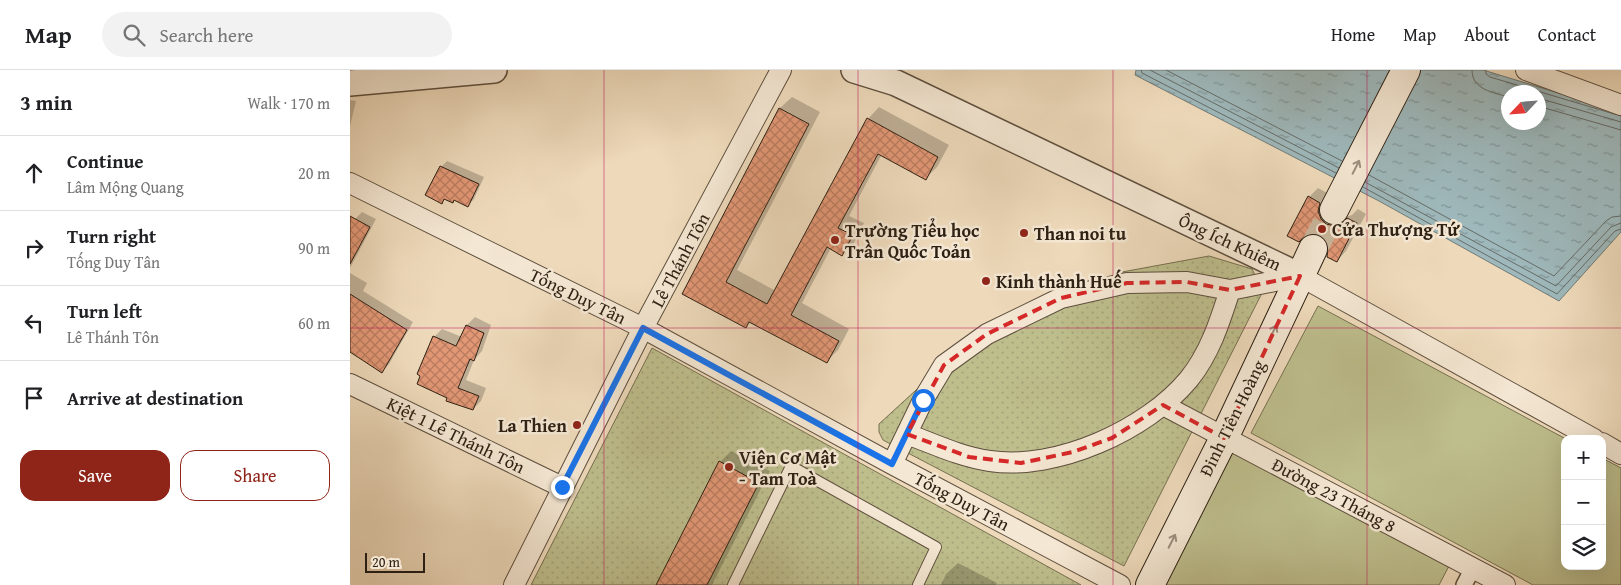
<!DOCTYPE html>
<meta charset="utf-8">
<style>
body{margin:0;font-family:"Gentium Book Plus",serif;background:#f2f2f2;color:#202124}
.controls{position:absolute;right:15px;bottom:15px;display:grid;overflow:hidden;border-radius:10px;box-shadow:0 5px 20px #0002}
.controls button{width:45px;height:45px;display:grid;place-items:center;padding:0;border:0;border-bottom:1px solid #e0e0e0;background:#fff;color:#202124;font:25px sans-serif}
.compass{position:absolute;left:1151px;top:15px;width:45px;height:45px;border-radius:50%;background:#fff;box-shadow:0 5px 20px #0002;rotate:244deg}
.scale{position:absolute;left:15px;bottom:12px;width:60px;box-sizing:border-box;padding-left:5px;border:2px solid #2e2114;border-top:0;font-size:14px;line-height:18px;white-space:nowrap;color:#2e2114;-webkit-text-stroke:4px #f4e7d3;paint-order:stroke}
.stop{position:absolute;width:15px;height:15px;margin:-11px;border:4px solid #1a73e8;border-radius:50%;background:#fff}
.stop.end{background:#1a73e8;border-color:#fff;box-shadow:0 1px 5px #0008}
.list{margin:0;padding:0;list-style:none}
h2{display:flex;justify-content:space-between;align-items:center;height:65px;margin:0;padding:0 20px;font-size:21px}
h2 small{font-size:16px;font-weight:400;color:#757577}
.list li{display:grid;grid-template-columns:32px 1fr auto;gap:15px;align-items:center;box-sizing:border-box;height:75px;padding:0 20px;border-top:1px solid #e0e0e0}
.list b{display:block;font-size:19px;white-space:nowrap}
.list p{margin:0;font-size:16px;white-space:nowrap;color:#757577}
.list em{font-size:16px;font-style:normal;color:#757577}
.actions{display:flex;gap:10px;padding:15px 20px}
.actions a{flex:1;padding:11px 0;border:1px solid #8f2418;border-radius:15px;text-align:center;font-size:18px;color:#8f2418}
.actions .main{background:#8f2418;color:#fff}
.icon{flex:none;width:28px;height:28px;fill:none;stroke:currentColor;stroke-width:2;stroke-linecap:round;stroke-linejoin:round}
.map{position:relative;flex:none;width:1271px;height:515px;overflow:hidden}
header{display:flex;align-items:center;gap:30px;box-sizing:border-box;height:70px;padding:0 25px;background:#fff;border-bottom:1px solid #e0e0e0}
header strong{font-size:24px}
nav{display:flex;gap:28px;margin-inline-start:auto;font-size:18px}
.search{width:350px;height:45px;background:#f2f2f2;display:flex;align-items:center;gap:12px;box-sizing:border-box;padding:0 18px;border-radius:28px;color:#757577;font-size:19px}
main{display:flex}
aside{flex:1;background:#fff}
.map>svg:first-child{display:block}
</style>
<header>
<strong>Map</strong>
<div class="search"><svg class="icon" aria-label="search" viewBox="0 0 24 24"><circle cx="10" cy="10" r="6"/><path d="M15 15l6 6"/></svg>Search here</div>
<nav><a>Home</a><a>Map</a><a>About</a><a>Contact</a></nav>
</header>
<main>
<aside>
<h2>3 min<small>Walk · 170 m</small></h2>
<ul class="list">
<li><svg class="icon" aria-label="ahead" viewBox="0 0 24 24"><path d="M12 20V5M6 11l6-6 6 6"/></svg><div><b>Continue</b><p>Lâm Mộng Quang</p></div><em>20 m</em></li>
<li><svg class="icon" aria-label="right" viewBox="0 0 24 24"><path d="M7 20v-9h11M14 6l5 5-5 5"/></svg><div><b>Turn right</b><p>Tống Duy Tân</p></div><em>90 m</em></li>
<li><svg class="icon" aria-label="left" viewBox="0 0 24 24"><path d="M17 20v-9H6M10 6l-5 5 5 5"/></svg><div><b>Turn left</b><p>Lê Thánh Tôn</p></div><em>60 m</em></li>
<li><svg class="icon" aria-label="arrive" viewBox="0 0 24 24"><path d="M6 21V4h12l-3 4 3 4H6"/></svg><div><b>Arrive at destination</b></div></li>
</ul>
<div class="actions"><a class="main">Save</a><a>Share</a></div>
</aside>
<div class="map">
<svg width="1271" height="515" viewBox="0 0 1271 515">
<defs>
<pattern id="park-dots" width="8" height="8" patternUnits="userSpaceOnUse" patternTransform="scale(1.25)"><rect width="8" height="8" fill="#bebe8d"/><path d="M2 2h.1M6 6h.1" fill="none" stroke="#a4a379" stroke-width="1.8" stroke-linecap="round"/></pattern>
<pattern id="water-ripples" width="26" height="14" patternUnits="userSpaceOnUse" patternTransform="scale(1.25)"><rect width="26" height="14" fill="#9eb8bb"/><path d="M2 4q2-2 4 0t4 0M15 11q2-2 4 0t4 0" fill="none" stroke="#819597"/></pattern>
<pattern id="building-cross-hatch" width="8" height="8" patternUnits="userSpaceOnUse" patternTransform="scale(1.25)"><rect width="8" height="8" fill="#e29775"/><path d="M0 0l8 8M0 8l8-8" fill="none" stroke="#b87b5f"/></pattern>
</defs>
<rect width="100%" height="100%" fill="#eedabb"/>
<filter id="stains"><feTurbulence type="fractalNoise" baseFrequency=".004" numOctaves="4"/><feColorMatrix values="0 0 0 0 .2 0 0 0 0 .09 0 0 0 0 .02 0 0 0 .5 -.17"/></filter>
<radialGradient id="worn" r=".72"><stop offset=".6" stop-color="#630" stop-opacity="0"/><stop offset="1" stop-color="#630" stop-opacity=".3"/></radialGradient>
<path fill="#bebe8d" stroke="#767050" d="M 968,236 L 1216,369 L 1215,369 L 1215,496 L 1252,496 L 1252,388 L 1271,398 L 1271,515 L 1183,515 L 901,363 Z
M 881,379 L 1099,496 L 1089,515 L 808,515 Z"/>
<path fill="url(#park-dots)" stroke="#767050" d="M 859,186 L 902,199 L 913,221 L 774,496 L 533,370 L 529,362 L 529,354 L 577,310 L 620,273 L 746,221 L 772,202 Z
M 302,278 L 731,515 L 181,515 Z"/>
<path fill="url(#water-ripples)" stroke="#717c78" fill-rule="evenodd" d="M 786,0 L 1133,0 L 1271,42 L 1271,162 L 1209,231 L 1029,131 L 785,5 ZM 1158,22 L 1188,22 L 1188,52 L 1158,52 Z"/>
<path fill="#0003" d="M 442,27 L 470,42 L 387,200 L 426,221 L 518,49 L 529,37 L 599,75 L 587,97 L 576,108 L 532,84 L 499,146 L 514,153 L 504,173 L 492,184 L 481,178 L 452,233 L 499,259 L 488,280 L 476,292 L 401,251 L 396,256 L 333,223 L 430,38 Z
M 0,30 L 6,31 L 0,56 Z
M 97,91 L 134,107 L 124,129 L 118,135 L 105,129 L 103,131 L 96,128 L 91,133 L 91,97 Z
M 968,118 L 979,124 L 995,147 L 1002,145 L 1008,139 L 1016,144 L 996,181 L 987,191 L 959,127 Z
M 12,142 L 26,149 L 0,198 L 0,158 L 5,149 Z
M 0,203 L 17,213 L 13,221 L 63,252 L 39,294 L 32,301 L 0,280 Z
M 125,247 L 141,255 L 132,281 L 124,290 L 116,310 L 136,318 L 131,331 L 123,339 L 98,330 L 84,267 L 92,259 L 112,267 L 117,255 Z
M 381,381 L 420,401 L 362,515 L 307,515 L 370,392 Z
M 608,493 L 647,513 L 646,515 L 591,515 L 596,504 Z"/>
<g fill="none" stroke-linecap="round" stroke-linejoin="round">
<path stroke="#666c68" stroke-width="1" d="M 791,0 L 792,3 L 986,103
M 800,0 L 989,98
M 816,0 L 992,91
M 1122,0 C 1122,20 1143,22 1158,27
M 1136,0 L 1136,4 L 1140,7 L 1271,46
M 1188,28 L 1271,52
M 1188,36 L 1271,60
M 1019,105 L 1204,206 L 1256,151 L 1262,147 L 1271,146
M 1015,112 L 1206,216 L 1261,157 L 1271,153
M 1013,117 L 1207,224 L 1265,161 L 1271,159"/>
</g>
<path fill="url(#building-cross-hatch)" stroke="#2e2114" d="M 429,38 L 459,54 L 376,212 L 417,234 L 517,48 L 588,87 L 576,110 L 528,84 L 488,158 L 503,165 L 492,186 L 477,177 L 441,245 L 489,271 L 477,293 L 399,252 L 396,258 L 332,224 Z
M 90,96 L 129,114 L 118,137 L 104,130 L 103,133 L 94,129 L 92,134 L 75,125 Z
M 958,126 L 970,133 L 968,141 L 971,149 L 976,154 L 985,156 L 992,153 L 997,148 L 1007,153 L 987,192 L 977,187 L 978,177 L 976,171 L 970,165 L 961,164 L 955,166 L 949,172 L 937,166 Z
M 0,146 L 20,157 L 0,194 Z
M 0,224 L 57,260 L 32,303 L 0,282 Z
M 116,255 L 134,263 L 124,291 L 120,289 L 108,318 L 129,326 L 123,340 L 96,331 L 97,328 L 67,314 L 70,306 L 67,304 L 83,266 L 106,276 Z
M 369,391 L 409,413 L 357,515 L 306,515 Z"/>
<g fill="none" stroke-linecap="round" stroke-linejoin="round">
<path stroke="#c8b59a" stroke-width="28" stroke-dasharray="28 14" stroke-linecap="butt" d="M 963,179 L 984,140"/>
<g stroke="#5e4f3e" stroke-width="12">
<path id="service" d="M 383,515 L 441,396 L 586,477 L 568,515"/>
</g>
<g stroke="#5e4f3e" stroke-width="18">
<path id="pedestrian" d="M 1114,515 L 1123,498"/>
</g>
<g stroke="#5e4f3e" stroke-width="22">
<path id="minor" d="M 1176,0 L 1271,35
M 0,113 L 293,258 L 542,394 L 770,515
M 0,314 L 212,417
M 813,335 L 1155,515
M 557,364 C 584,374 611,387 640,391 C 706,401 797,360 839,309 C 860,283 870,251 880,220
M 1252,373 L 1271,384
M 542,394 L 573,330 L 594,295 L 637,264 L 711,228 L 777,213 L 837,212 L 880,220 L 950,206 L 1244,369
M 164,515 L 293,258 L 431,0"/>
</g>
<g stroke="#5e4f3e" stroke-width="28">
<path id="tertiary" d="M 504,0 L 546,13 L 950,206
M 0,13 L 144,0"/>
</g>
<g stroke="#2e2114" stroke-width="30">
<path id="secondary" d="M 984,140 L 1056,0
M 800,515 L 874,368 L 963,179"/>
</g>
<use href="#service" stroke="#f4e7d3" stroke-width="10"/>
<use href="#pedestrian" stroke="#f4e7d3" stroke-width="15"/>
<use href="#minor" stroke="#f4e7d3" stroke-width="20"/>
<use href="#tertiary" stroke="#f4e7d3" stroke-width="25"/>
<use href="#secondary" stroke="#f4e7d3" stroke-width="28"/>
</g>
<defs><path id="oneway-shaft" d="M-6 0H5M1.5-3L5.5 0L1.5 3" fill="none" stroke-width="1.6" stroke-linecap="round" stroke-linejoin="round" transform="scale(1.25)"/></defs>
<g stroke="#9b8e7d">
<use href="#oneway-shaft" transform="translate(1006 97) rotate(-63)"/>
<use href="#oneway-shaft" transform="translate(923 262) rotate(-65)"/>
<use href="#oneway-shaft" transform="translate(822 471) rotate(-63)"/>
</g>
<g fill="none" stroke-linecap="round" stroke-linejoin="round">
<path stroke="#1a73e8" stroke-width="6" d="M 212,417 L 293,258 L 542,394 L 573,330"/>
</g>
<path fill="none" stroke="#d62828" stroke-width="4" stroke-dasharray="10 6" stroke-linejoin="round" d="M 950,206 L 874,368 L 813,335 L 762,368 L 723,382 L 671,393 L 619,387 L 557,364 L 594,295 L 637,264 L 711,228 L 777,213 L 837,212 L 880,220 Z"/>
<path fill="none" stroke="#c2185b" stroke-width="1" stroke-opacity="0.55" d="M 254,0 L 254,515M 508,0 L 508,515M 763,0 L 763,515M 1017,0 L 1017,515M 0,258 L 1271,258"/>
<g fill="#8f2418" stroke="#f4e7d3" stroke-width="2">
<circle cx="972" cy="159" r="5"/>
<circle cx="674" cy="163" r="5"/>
<circle cx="485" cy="170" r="5"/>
<circle cx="636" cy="211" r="5"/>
<circle cx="227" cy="355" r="5"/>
<circle cx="379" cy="397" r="5"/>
</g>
<g text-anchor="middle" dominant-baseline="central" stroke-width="5" stroke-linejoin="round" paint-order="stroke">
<g font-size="18" font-weight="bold" fill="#2e2114" stroke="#f4e7d3" text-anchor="start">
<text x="982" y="159">Cửa Thượng Tứ</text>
<text x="495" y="160">Trường Tiểu học<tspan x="495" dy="21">Trần Quốc Toản</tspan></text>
<text x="684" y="163">Than noi tu</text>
<text x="646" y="211">Kinh thành Huế</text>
<text x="217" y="355" text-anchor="end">La Thien</text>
<text x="389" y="387">Viện Cơ Mật<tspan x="389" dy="21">- Tam Toà</tspan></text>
</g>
<g font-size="18" fill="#2e2114" stroke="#f4e7d3">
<text transform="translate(880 172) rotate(25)">Ông Ích Khiêm</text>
<text transform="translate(330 190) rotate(-62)">Lê Thánh Tôn</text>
<text transform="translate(228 226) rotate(26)">Tống Duy Tân</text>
<text transform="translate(882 348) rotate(-64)">Đinh Tiên Hoàng</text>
<text transform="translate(106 365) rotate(26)">Kiệt 1 Lê Thánh Tôn</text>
<text transform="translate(984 425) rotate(28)">Đường 23 Tháng 8</text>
<text transform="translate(612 431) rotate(28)">Tống Duy Tân</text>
</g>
</g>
<rect width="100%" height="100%" filter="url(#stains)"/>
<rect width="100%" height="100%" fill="url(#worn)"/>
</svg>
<div class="controls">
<button>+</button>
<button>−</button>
<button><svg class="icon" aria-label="layers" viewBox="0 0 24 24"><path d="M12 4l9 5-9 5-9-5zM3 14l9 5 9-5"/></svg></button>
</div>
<svg class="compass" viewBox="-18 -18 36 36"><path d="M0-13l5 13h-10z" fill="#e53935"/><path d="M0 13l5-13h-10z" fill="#757577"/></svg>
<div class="scale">20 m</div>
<div class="stop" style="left:573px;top:330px"></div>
<div class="stop end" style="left:212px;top:417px"></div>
</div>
</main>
